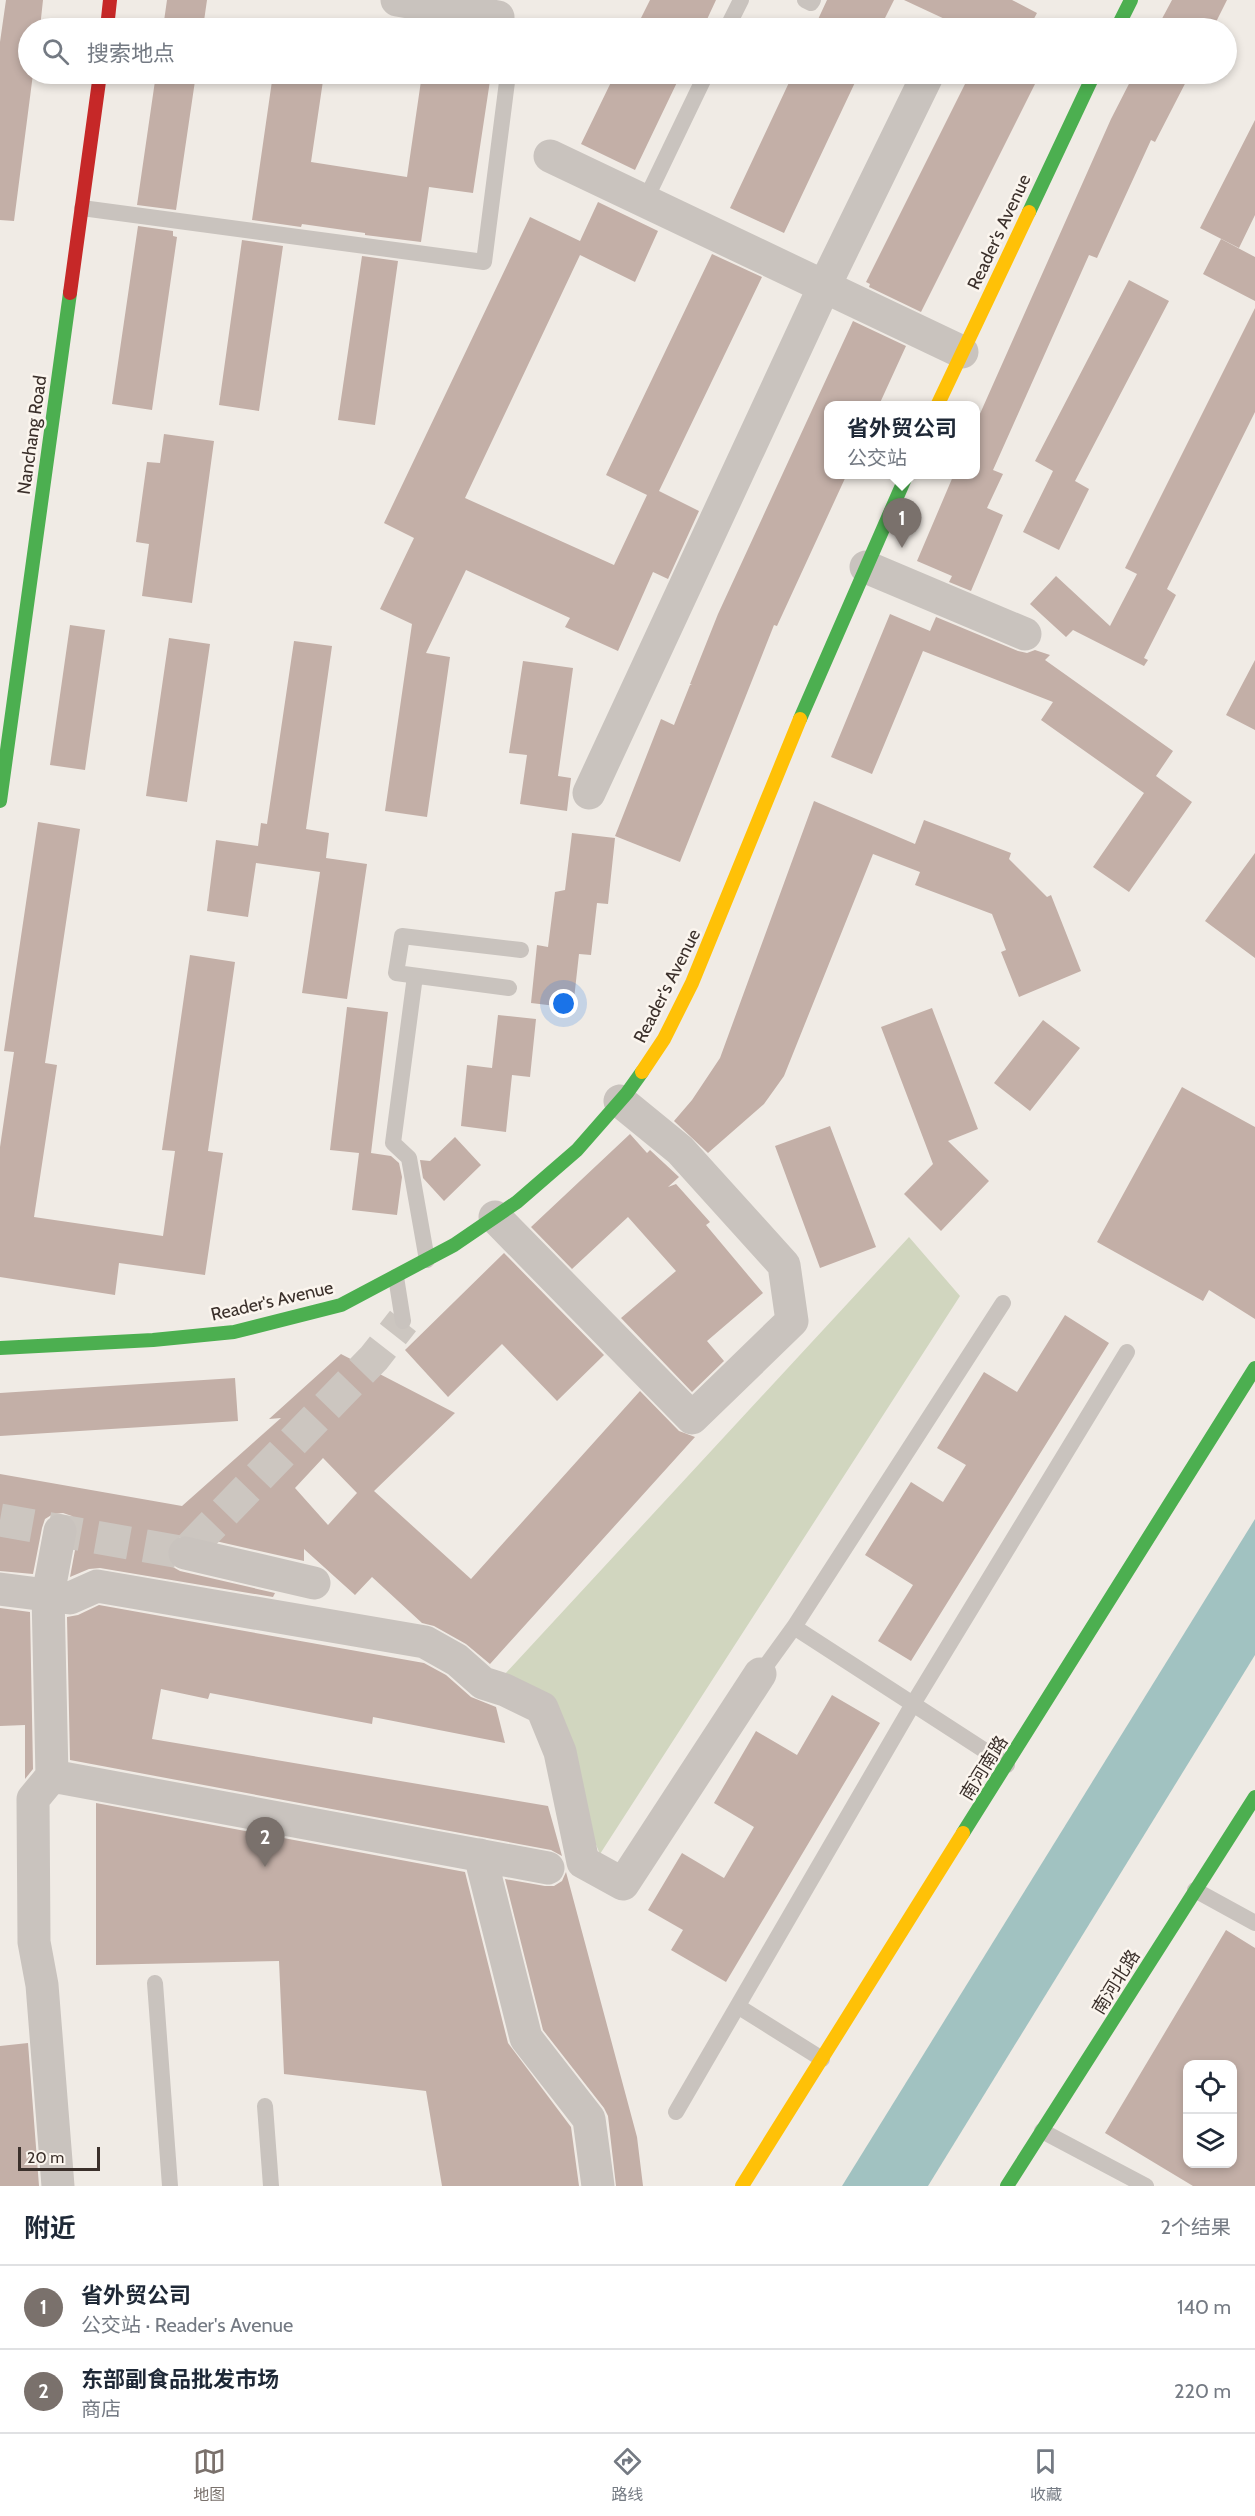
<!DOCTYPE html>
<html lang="zh">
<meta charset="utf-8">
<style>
body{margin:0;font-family:Cabin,"Noto Sans SC",sans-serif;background:#f2f2f3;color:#1f2937}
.controls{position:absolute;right:18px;bottom:18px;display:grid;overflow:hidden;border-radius:12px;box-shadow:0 3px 9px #0003}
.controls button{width:54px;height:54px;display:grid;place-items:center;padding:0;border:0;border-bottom:2px solid #e0e1e3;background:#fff;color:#1f2937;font:30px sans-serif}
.scale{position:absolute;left:18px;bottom:15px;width:82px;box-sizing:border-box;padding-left:6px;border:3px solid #3b302b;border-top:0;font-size:16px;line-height:21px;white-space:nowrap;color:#3b302b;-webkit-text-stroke:4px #fbf5ee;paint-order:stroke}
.you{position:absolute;left:564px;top:1004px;width:21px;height:21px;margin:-15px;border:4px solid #fff;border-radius:50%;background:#1a73e8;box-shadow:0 0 0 9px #1a73e833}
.badge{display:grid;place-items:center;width:39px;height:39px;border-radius:50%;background:#7a716c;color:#fff;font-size:20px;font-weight:700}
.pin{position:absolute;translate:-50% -50px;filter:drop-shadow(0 2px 3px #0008)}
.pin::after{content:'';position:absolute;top:32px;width:21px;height:18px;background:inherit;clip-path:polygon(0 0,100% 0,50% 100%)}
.popup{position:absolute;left:824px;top:401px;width:156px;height:78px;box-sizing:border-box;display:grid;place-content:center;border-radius:12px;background:#fff;filter:drop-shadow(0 2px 4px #0005);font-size:20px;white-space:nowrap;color:#747a83}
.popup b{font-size:22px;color:#1f2937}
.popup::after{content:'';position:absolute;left:50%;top:100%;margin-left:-12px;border:12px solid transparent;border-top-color:#fff}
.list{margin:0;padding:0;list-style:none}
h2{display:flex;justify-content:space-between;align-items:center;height:78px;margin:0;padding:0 24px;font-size:26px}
h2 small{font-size:20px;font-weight:400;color:#747a83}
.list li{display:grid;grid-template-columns:39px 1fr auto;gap:18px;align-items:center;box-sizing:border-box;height:84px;padding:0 24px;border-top:2px solid #e0e1e3}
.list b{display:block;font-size:22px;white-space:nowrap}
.list p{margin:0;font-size:20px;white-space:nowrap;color:#747a83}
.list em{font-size:20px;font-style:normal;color:#747a83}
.icon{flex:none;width:33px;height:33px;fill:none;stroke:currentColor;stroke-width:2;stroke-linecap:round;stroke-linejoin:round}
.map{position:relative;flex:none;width:1255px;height:2186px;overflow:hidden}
.search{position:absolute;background:#fff;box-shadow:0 3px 9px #0003;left:18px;right:18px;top:18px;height:66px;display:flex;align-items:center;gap:15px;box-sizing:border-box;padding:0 21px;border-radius:33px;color:#747a83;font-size:22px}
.sheet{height:246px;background:#fff}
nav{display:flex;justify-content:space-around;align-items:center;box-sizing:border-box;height:84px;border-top:2px solid #e0e1e3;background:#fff;font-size:16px;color:#747a83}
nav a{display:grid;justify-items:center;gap:3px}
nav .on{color:#7a716c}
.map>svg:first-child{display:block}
</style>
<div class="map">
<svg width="1255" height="2186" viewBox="0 0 1255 2186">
<rect width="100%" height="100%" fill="#f0ebe5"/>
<path fill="#d1d6bf" d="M 909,1237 L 960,1296 L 600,1854 L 542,1719 L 504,1675 Z"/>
<path fill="#a1c2c1" d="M 1255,1519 L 1255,1655 L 928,2186 L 842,2186 Z"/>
<path fill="#c3afa7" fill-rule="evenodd" d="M 6,0 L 43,0 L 40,28 L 28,28 L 28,74 L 33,74 L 14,221 L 0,220 L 0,42 Z
M 167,0 L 207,0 L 203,28 L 163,28 Z
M 650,0 L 716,0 L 703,28 L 636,28 Z
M 827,0 L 894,0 L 880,28 L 814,28 Z
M 904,0 L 1012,0 L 1037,13 L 1029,28 L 964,28 Z
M 1172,0 L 1227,0 L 1213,28 L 1157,28 Z
M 156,74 L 196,74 L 176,210 L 137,205 Z
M 273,74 L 324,74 L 311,162 L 407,177 L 422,74 L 491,74 L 473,193 L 429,187 L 421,242 L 365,235 L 365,233 L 302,224 L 301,227 L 252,220 Z
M 615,74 L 681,74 L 635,170 L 581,144 Z
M 793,74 L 859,74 L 784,233 L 730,208 Z
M 970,74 L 1040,74 L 921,312 L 869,287 L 870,284 L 866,282 Z
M 1134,74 L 1190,74 L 1155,142 L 1151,140 L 1097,258 L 1089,255 L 993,470 L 1003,474 L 987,508 L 1003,515 L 971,591 L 949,582 L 952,576 L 917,561 L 954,474 L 975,474 L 975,425 L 1111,119 Z
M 1255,120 L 1255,215 L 1239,248 L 1200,228 Z
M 598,202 L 658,231 L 635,282 L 580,255 L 465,498 L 614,565 L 647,495 L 606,475 L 712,254 L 762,277 L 659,491 L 699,511 L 668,579 L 653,572 L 618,651 L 565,627 L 570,618 L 466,570 L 426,653 L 450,657 L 427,817 L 385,811 L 412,624 L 380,609 L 414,538 L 384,523 L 530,217 L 580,241 Z
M 138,226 L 173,231 L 173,236 L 177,237 L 152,410 L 112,404 Z
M 1221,239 L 1255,257 L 1255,301 L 1203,274 Z
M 242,240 L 283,246 L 259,411 L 219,405 Z
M 362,256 L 398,261 L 375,425 L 338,420 Z
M 1129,280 L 1169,301 L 1075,481 L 1089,489 L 1059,550 L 1023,532 L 1053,471 L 1035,461 Z
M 1255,308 L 1255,412 L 1167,589 L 1176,595 L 1144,658 L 1148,660 L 1144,666 L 1073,630 L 1066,637 L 1030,604 L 1056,576 L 1110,626 L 1137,574 L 1125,568 Z
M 853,321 L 906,346 L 879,405 L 828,405 L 828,474 L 847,474 L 777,626 L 774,625 L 680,862 L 615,836 L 661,719 L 674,725 L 690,685 L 692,685 L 690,684 L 718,614 Z
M 164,434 L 214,441 L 192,603 L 142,596 L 149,544 L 136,542 L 147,462 L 160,463 Z
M 890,614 L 930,631 L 936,617 L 1018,651 L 1027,653 L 1035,650 L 1050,655 L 1045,660 L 1173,751 L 1156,776 L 1192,802 L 1129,892 L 1093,867 L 1144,793 L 1041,720 L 1053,702 L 923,651 L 872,774 L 831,757 Z
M 70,625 L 105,630 L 85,770 L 50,765 Z
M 169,638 L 210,644 L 187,802 L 146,796 Z
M 294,641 L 332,646 L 306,829 L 329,833 L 326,858 L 367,864 L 347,999 L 302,993 L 320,872 L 256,863 L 248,917 L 207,911 L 216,840 L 258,846 L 261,823 L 267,824 Z
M 1255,660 L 1255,730 L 1226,715 Z
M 523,661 L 573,668 L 558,776 L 571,778 L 567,811 L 520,804 L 527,755 L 509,753 Z
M 814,801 L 915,844 L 924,820 L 1011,853 L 1009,859 L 1047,897 L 1051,895 L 1081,971 L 1019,997 L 1001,952 L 1006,950 L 992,914 L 915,885 L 920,872 L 873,854 L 784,1076 L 764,1104 L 708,1153 L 674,1121 L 692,1100 L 720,1058 Z
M 38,822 L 80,829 L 45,1063 L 57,1065 L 34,1217 L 163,1236 L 175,1151 L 162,1150 L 190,955 L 235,962 L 208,1151 L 223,1153 L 205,1275 L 119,1263 L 115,1295 L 0,1277 L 0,1147 L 14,1052 L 4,1051 Z
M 572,833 L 615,838 L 608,904 L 597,903 L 591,955 L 579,954 L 573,1008 L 531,1003 L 537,945 L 548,947 L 555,892 L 565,890 Z
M 1255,853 L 1255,958 L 1205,921 Z
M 347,1007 L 388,1012 L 371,1153 L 391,1156 L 399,1163 L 402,1177 L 397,1215 L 352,1210 L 359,1153 L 330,1150 Z
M 932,1008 L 978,1129 L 948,1141 L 989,1181 L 941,1231 L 904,1194 L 933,1164 L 881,1027 Z
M 498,1015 L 536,1019 L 530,1077 L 512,1075 L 506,1132 L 461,1126 L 467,1065 L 492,1068 Z
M 1043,1020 L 1080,1048 L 1030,1111 L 994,1083 Z
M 1182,1087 L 1255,1127 L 1255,1319 L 1209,1290 L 1203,1301 L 1097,1242 Z
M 830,1126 L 876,1247 L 820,1268 L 775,1146 Z
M 630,1134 L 647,1153 L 650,1150 L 679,1177 L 668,1187 L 676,1184 L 710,1222 L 706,1225 L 763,1293 L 707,1341 L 724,1361 L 692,1392 L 621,1318 L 676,1271 L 628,1217 L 572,1269 L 531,1227 Z
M 455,1137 L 481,1165 L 444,1201 L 423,1178 L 420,1160 L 430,1161 Z
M 504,1253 L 604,1355 L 557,1401 L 502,1344 L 448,1397 L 405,1350 Z
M 1065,1315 L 1109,1343 L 911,1661 L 878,1641 L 913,1585 L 865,1555 L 911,1482 L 943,1502 L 966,1465 L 937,1448 L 984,1372 L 1017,1392 Z
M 341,1354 L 455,1413 L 374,1491 L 471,1579 L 640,1391 L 679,1431 L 695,1437 L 490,1664 L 466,1644 L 434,1626 L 422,1623 L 372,1577 L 355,1595 L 304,1549 L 304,1561 L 189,1535 L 179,1535 L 171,1541 L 167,1548 L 167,1559 L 173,1567 L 180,1571 L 275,1593 L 273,1597 L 100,1568 L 89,1569 L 70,1577 L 78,1534 L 78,1525 L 72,1516 L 63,1513 L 53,1514 L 45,1519 L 42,1528 L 33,1574 L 0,1571 L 0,1474 L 182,1506 L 281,1418 L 269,1419 ZM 323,1458 L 357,1493 L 328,1525 L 295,1488 Z
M 235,1378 L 238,1421 L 0,1436 L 0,1393 Z
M 99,1605 L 424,1663 L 446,1675 L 471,1697 L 496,1707 L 505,1743 L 373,1717 L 372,1724 L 210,1693 L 208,1699 L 161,1689 L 152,1739 L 548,1806 L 562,1856 L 551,1850 L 70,1760 L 67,1617 L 78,1615 Z
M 0,1608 L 30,1612 L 33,1769 L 25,1779 L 25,1725 L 0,1726 Z
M 832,1695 L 880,1723 L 726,1982 L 671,1950 L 683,1930 L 648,1910 L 682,1853 L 724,1878 L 754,1827 L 714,1803 L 756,1731 L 797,1755 Z
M 96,1803 L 465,1872 L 508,2043 L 571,2127 L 579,2186 L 442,2186 L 426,2091 L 284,2074 L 279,1961 L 96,1965 Z
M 566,1872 L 637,2137 L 643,2186 L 616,2186 L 608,2116 L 604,2108 L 543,2030 L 505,1879 L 545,1886 L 554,1886 L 562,1881 Z
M 1226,1930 L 1255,1948 L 1255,2186 L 1193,2186 L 1105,2133 ZM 1188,2064 L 1233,2064 L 1233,2163 L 1188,2163 Z
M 28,2043 L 39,2186 L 0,2186 L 0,2046 Z"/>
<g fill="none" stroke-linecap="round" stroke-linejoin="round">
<path stroke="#ccc6c0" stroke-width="33" stroke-dasharray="33 16" stroke-linecap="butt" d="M 0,1520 L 185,1553 L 374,1358 L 403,1321"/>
<path stroke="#c9c3be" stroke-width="16" d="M 805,0 L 811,3 L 813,0
M 727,28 L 741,0
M 644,203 L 706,74
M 82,208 L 484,262 L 508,74
M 415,976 L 393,1143 L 409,1158 L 427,1260
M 509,988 L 396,973 L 402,936 L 521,950
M 396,1277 L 403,1321
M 794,1627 L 1003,1303
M 760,1674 L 794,1627 L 1007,1765
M 1195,1890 L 1255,1923
M 155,1983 L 170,2186
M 739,2007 L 822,2059
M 265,2106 L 271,2186
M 676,2112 L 913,1704 L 1127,1352
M 1042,2131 L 1146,2186"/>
<path stroke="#c9c3be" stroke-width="33" d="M 397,0 L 498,17
M 550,156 L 962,352
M 866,567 L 1025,634
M 589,793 L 824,287 L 928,74
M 495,1217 L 692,1418 L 792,1321 L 784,1265 L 680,1150 L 620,1101
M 185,1553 L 314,1583
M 0,1589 L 70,1598 L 97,1586 L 425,1642 L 457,1660 L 483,1683 L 505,1690 L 542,1708 L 560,1752 L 583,1862 L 623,1884 L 760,1674
M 52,1776 L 548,1868
M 480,1855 L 526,2038 L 589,2119 L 598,2186
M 58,2186 L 42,1985 L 34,1942 L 33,1799 L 52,1776 L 48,1595 L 60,1531"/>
<path stroke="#4caf50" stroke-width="14" d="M 1117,28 L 1131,0
M 1029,212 L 1094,74
M 800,719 L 907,474
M 0,801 L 70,293
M 0,1348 L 153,1340 L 234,1332 L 341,1305 L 454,1245 L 517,1202 L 577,1150 L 627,1093 L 642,1072
M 963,1833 L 1255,1368
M 1007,2186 L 1255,1797"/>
<path stroke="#ffc107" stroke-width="14" d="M 937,406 L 1029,212
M 642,1072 L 664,1039 L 692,983 L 800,719
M 742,2186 L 963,1833"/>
<path stroke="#c62828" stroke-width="14" d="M 107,28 L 110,0
M 70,293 L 100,74"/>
</g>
<g text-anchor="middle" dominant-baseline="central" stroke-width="5" stroke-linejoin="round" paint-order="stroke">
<g font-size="18" fill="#3b302b" stroke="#fbf5ee">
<text transform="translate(999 232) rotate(-65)">Reader's Avenue</text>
<text transform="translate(32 435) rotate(-82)">Nanchang Road</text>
<text transform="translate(667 986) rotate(-63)">Reader's Avenue</text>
<text transform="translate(272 1301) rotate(-13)">Reader's Avenue</text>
<text transform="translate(984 1768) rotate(-58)">南河南路</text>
<text transform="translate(1116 1982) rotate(-58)">南河北路</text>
</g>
</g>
</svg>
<div class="controls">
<button><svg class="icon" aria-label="locate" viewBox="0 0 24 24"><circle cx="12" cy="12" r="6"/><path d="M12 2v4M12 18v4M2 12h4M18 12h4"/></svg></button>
<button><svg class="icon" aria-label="layers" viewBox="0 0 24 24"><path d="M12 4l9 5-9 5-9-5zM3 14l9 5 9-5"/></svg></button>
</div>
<div class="scale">20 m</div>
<div class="you"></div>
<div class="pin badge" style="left:902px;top:548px">1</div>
<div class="popup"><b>省外贸公司</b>公交站</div>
<div class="pin badge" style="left:265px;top:1867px">2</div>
<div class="search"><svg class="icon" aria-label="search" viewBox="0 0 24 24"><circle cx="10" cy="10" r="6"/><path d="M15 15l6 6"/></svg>搜索地点</div>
</div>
<section class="sheet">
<h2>附近<small>2个结果</small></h2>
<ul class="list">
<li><span class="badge">1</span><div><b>省外贸公司</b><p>公交站 · Reader's Avenue</p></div><em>140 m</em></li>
<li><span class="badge">2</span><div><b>东部副食品批发市场</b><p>商店</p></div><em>220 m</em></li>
</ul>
</section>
<nav>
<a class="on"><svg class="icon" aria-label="map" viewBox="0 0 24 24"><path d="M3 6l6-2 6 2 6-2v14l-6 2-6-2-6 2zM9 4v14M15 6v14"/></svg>地图</a>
<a><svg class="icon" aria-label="directions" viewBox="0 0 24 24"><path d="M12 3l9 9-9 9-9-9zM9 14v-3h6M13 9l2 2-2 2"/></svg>路线</a>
<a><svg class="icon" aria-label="saved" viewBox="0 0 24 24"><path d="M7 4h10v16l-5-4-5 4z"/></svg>收藏</a>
</nav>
